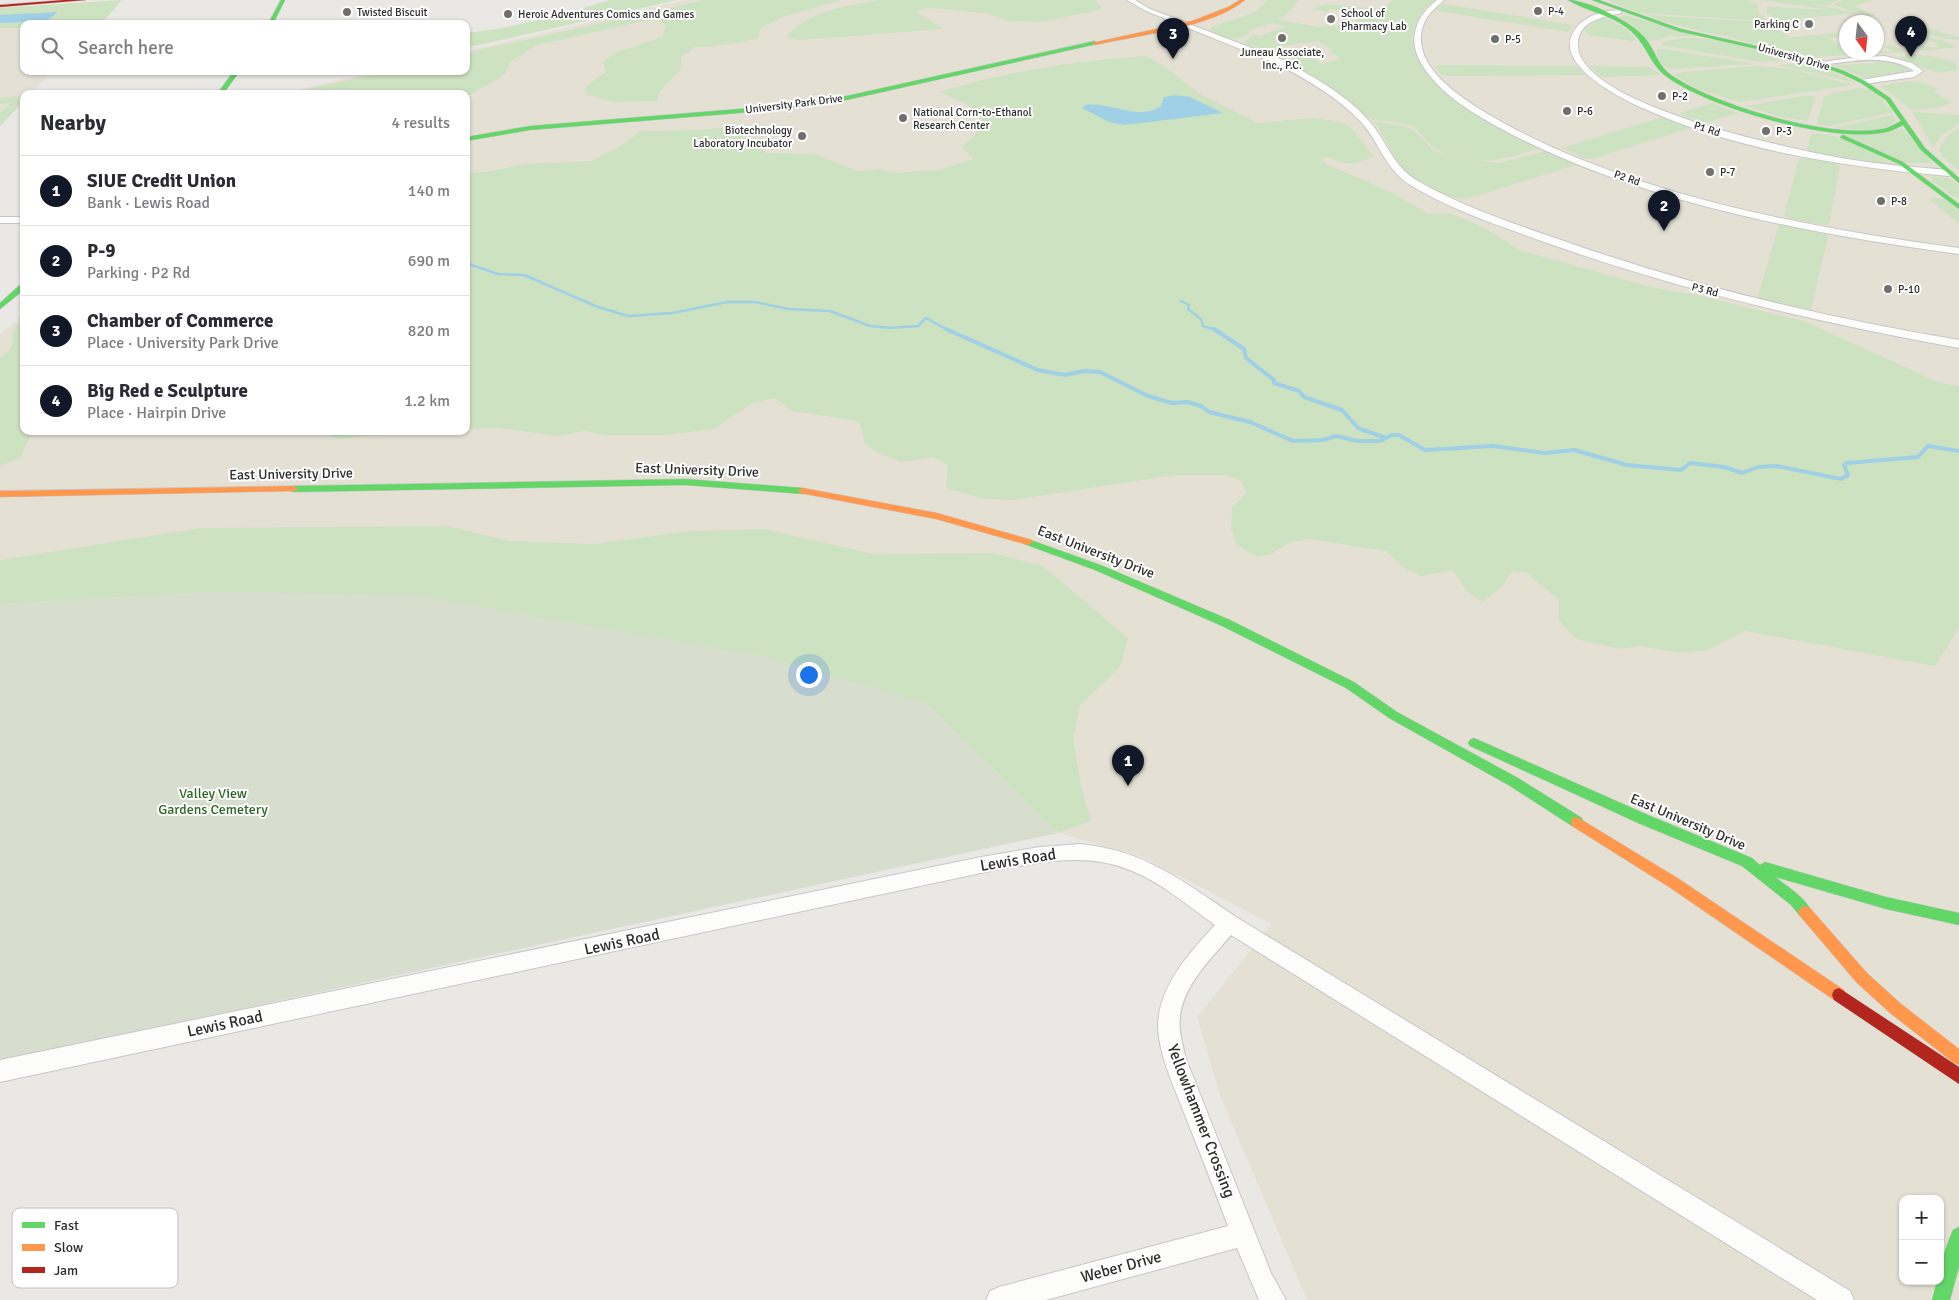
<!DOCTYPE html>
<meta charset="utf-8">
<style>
body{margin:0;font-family:Signika,sans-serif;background:#f7f7f7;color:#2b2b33}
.controls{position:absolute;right:15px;bottom:15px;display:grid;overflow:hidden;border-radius:10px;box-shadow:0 1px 4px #0004}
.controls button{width:45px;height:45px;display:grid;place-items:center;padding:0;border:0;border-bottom:1px solid #e1e1e2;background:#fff;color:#2b2b33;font:25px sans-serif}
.compass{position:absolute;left:1839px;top:15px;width:45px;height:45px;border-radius:50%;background:#fff;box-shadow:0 1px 4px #0004;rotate:165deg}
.you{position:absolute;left:808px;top:674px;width:18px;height:18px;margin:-12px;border:4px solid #fff;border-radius:50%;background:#1a73e8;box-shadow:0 0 0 8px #1a73e833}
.badge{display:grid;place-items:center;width:32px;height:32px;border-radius:50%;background:#111827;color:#fff;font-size:16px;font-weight:700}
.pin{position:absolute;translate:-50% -41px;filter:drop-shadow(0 1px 2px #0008)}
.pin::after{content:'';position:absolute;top:26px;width:18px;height:15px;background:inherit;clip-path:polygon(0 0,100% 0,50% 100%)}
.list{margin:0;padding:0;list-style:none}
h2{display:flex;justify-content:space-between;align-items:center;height:65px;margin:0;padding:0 20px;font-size:21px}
h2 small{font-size:16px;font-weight:400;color:#7c7c81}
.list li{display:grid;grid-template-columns:32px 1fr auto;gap:15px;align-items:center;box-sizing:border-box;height:70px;padding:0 20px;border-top:1px solid #e1e1e2}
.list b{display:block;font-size:19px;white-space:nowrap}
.list p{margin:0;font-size:16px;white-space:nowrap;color:#7c7c81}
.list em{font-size:16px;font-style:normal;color:#7c7c81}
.icon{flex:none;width:28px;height:28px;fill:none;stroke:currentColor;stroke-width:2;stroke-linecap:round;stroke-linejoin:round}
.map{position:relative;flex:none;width:1959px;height:1300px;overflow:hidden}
.search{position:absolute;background:#fff;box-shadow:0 1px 4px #0004;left:20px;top:20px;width:450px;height:55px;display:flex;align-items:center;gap:12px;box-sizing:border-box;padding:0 18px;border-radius:10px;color:#7c7c81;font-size:19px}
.panel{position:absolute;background:#fff;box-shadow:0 1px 4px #0004;left:20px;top:90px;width:450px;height:345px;border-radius:10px}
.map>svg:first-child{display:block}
</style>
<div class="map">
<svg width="1959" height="1300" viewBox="0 0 1959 1300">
<rect width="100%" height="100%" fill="#eae8e5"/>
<path fill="#e4e0d4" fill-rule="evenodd" d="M 122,0 L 101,24 L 24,24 L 24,71 L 52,71 L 30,94 L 24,94 L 24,101 L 0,126 L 0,8 Z
M 685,0 L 1959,0 L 1959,1300 L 1307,1300 L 1220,1095 L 1197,1017 L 1272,924 L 1140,856 L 1058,833 L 926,703 L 210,592 L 0,604 L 0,335 L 24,314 L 24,431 L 466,431 L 466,94 L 280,94 L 378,71 L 466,71 L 466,51 ZM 1846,22 L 1876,22 L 1876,52 L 1846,52 ZM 1903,1199 L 1940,1199 L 1940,1281 L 1903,1281 Z"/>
<path fill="#cde2c1" d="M 122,0 L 101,24 L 24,24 L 24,28 L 0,28 L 0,8 Z
M 610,0 L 677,0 L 466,48 L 466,33 L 498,29 L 552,17 Z
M 705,0 L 840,0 L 783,17 L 761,28 L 757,39 L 710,47 L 695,47 L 681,57 L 681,70 L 660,91 L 657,101 L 613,102 L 586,94 L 587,85 L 606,72 L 603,62 L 617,52 L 662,37 L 666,26 L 660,20 L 639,22 L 537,45 L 511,61 L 504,75 L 466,97 L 466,94 L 285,94 L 389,71 L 466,71 L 466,53 Z
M 879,0 L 1095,0 L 1102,9 L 1042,22 L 1009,21 L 989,14 L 956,10 L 932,8 L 915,11 L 943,29 L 801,40 L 786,37 C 809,11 845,6 879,0 Z
M 1267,0 L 1298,0 L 1291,10 L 1278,20 L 1319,27 L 1325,25 L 1336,27 L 1339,24 L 1351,27 L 1358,20 L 1343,17 L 1350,13 L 1330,9 L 1325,13 L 1321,10 L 1313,11 L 1316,7 L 1324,6 L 1325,4 L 1382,9 L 1393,0 L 1436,0 C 1425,7 1418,16 1414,29 C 1399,80 1507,127 1542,147 C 1506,160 1467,170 1432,146 C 1425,141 1422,132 1414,127 C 1399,120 1383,123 1370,118 C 1359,114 1348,103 1339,96 C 1315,79 1294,64 1267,53 C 1285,45 1310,54 1322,64 L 1341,59 L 1329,51 L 1333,50 L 1317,41 L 1263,49 L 1242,43 L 1254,35 L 1259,36 L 1286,27 L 1272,23 L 1247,31 L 1250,32 C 1239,44 1221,38 1209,29 C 1228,17 1252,21 1267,0 Z
M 1608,0 L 1749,0 L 1758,4 L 1759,13 L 1767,21 L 1638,13 Z
M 1760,0 L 1838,0 L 1830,4 L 1831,6 L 1810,3 L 1856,13 L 1774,21 L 1767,12 L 1767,6 L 1838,11 Z
M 1842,0 L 1874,0 L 1854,6 L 1876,16 L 1868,16 L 1833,5 Z
M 1444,4 L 1567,24 L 1573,26 L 1568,32 L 1438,11 L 1437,9 Z
M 1646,15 L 1764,22 L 1789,36 C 1761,48 1675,27 1646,15 Z
M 1619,16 L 1628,16 L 1701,36 L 1670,36 L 1650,42 Z
M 1602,17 L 1627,29 L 1636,40 L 1632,41 L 1589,35 L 1586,32 L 1585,29 Z
M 1915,26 C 1927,31 1929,29 1940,30 L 1939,32 L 1959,37 L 1959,40 L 1942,38 L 1903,27 Z
M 1895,28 L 1944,41 L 1958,47 L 1923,51 L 1901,44 C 1914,42 1925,48 1938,47 L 1936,45 L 1939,44 Z
M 1834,33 L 1845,37 L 1827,38 L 1846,47 L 1846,52 L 1871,54 L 1878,51 L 1895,52 L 1882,46 L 1890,45 L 1908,52 L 1811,57 L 1726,37 L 1777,39 Z
M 1684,38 C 1723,38 1761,49 1798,59 L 1760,62 L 1660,45 L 1666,41 Z
M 1657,49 L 1664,49 L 1755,64 L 1673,69 C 1664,68 1656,59 1657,49 Z
M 1916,54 L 1939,58 L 1944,62 L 1942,58 L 1956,62 L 1957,70 L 1938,73 L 1896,57 L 1909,55 L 1911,56 L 1908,57 L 1914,58 L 1910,55 Z
M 1146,56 L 1165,67 L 1200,94 L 1258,123 L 1312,118 L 1342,122 L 1351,127 L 1373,156 C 1357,167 1344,164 1328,157 L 1321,159 L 1328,165 L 1395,194 L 1428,214 L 1452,214 L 1480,226 L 1522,251 L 1655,288 L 1697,295 L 1806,322 L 1940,383 L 1959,386 L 1959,627 L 1935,666 L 1745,631 L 1707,650 L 1678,653 L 1641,646 L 1620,649 L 1576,639 L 1559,621 L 1559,600 L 1527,573 L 1512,571 L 1501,588 L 1483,602 L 1468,593 L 1453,570 L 1421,576 L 1406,569 L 1386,551 L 1309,539 L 1288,543 L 1271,554 L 1258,557 L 1237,545 L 1231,529 L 1232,507 L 1247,493 L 1240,480 L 1225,475 L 1175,475 L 1013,500 L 981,498 L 946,488 L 948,465 L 933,457 L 901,462 L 876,452 L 865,443 L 859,421 L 792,411 L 775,398 L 753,403 L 714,429 L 666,435 L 605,435 L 584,431 L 557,436 L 498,428 L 466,429 L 466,173 L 487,172 L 526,164 L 592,161 L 622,145 L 641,131 L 698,130 L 729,127 L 767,153 L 814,154 L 858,171 L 880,169 L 895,173 L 939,170 L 973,159 L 962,147 C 972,138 985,129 981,114 L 965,103 L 940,92 C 1008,71 1074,61 1146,56 Z
M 1877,61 L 1902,65 L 1912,72 L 1875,79 L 1863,77 L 1837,67 L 1835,64 L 1841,65 L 1876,63 Z
M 1803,63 L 1817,65 L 1857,83 L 1777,65 Z
M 1440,65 L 1573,66 L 1580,68 L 1586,75 L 1448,76 L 1441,74 L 1435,67 Z
M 1590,66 L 1649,67 L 1661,75 L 1601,77 Z
M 1758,66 L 1789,69 L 1854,85 L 1739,102 L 1698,89 L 1674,75 L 1682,72 Z
M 1906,81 L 1923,83 L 1938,89 L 1934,92 L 1952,102 L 1937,108 L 1912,110 L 1881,86 Z
M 1860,88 L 1872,90 L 1894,112 L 1829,126 L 1817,124 L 1824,97 L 1836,92 Z
M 1809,95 L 1816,98 L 1807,121 L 1785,118 L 1746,106 Z
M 24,96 L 24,101 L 0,126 L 0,113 L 10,103 L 0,104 L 0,98 Z
M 1712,103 L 1738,113 L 1705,123 L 1678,114 Z
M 1916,112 L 1959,115 L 1959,124 L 1941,136 L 1933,147 L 1913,113 Z
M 1892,115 L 1896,119 C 1887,137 1851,129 1834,128 Z
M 1659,118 L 1669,119 L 1690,128 L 1592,159 L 1584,158 L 1562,148 Z
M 1373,121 L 1407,127 L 1414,130 L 1434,151 L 1460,159 L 1499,163 L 1547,151 L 1576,162 L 1576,165 L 1466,199 C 1444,198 1413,182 1400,164 C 1390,150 1384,134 1373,121 Z
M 1959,128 L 1959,171 L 1943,157 L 1939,150 L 1947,136 Z
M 1903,129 L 1933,163 L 1907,163 L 1834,131 L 1884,133 Z
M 1811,134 C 1840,132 1871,152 1896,165 L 1813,153 L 1807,149 Z
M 1804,158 L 1835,163 L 1840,167 L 1829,224 L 1826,225 L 1791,219 L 1784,215 L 1799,159 Z
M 1934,176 L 1948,178 L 1959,184 L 1959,197 L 1953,197 L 1931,180 L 1931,177 Z
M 1928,198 L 1945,199 L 1959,210 L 1959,224 Z
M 1781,224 L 1823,232 L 1828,236 L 1811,310 L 1807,311 L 1761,299 L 1758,296 L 1779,225 Z
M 24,320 L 24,431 L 36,431 L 32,433 L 20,458 L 0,466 L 0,358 L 10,350 L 14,340 L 12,334 L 18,323 Z
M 316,431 L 417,431 L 337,439 Z
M 447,526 L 509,541 L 595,544 L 690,531 L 764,529 L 873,554 L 993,553 L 1043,566 L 1128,638 L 1120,667 L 1080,705 L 1073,738 L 1081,786 L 1091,821 L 1058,833 L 926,703 L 210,592 L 0,604 L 0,560 L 201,528 Z"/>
<path fill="#d7decd" d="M 210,592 L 408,594 L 764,656 L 926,703 L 1058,833 L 0,1061 L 0,604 Z"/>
<path fill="#a0d0e5" d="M 58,12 L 47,21 L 0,23 L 0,15 Z
M 1175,95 L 1190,97 L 1223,113 L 1125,125 L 1109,122 L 1082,108 L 1085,105 C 1110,101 1138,122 1161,106 L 1164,97 Z"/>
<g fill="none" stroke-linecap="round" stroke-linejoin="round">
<path stroke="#a0d0e5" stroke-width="2.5" d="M 466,263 L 498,274 L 524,275 L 598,307 L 628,316 L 672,313 L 728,302 L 755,302 L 788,309 L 830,311 L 870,326 L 890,328 L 918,326 L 926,318 L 948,330
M 1181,301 L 1189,305 L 1188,309 L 1201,319 L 1203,326 L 1217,330"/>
<path stroke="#a0d0e5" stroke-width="4" d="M 946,329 L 1038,370 L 1065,375 L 1084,371 L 1100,372 L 1148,396 L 1172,403 L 1188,402 L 1201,406 L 1209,412 L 1250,422 L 1293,441 L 1323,440 L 1336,436 L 1358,441 L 1380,441 L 1392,435 L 1399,435 L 1425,450 L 1493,446 L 1544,453 L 1574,450 L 1627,465 L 1681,470 L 1690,463 L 1724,467 L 1742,473 L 1758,467 L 1777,466 L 1841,479 L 1848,475 L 1844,465 L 1847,463 L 1918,457 L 1928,446 L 1959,451
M 1214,329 L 1244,349 L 1246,358 L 1274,380 L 1274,383 L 1299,391 L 1304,397 L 1342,410 L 1358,428 L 1386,438"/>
<g stroke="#c7c6c7" stroke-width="2">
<path id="street" d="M 1127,0 L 1135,0 L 1150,9 L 1283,60 C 1312,76 1347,95 1369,121 C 1387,141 1393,167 1418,181 C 1463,207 1512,223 1561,240 C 1691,286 1823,317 1959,340 L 1959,348 C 1820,323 1683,291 1550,244 C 1503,227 1453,211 1410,185 C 1385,169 1380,143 1361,122 C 1339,98 1306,79 1277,64 L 1146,11 Z
M 1437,0 L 1444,0 C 1436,8 1427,14 1423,26 C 1411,62 1452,91 1478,108 C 1611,191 1805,228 1959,248 L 1959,254 C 1808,234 1633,201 1498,127 C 1469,111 1438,92 1421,63 C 1407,39 1416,16 1437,0 Z
M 1621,11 L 1621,13 C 1604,17 1580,20 1578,42 C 1572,105 1800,151 1848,159 C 1881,165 1915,167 1949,170 L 1954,173 L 1949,176 C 1844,167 1737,151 1640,107 C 1614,95 1541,57 1582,22 C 1592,14 1609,9 1621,11 Z
M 1885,56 L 1912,63 L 1923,71 L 1914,77 L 1864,84 L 1860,82 L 1861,80 L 1914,71 C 1887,53 1850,62 1820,65 L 1816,63 L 1858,57 Z
M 0,217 L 24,217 L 24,223 L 0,223 Z
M 1080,844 C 1145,850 1184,882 1236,917 L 1850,1291 L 1854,1300 L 1817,1300 L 1231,935 C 1212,958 1183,985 1180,1017 C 1178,1031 1183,1045 1186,1059 L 1271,1273 L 1286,1300 L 1259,1300 L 1237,1248 L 1046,1300 L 986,1300 L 990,1291 L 999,1287 L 1228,1226 C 1215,1192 1202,1157 1188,1123 C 1177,1092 1153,1047 1159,1014 C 1165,979 1192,950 1215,925 C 1188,906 1162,883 1132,871 C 1084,850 1029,864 981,873 L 0,1082 L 0,1060 L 981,857 L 1040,847 Z"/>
</g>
<g stroke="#c7c6c7" stroke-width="1">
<path id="fast" d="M 281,0 L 285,0 L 273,24 L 268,24 Z
M 1568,0 C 1588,0 1632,22 1645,38 C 1655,50 1658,66 1671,75 C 1716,106 1830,139 1883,129 C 1889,128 1895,124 1901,121 L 1886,100 L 1861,83 L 1840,73 L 1797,58 L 1678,31 L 1592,0 L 1599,0 L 1681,29 L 1801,56 L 1844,71 L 1865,81 L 1890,98 L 1925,148 L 1959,178 L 1959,183 L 1921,150 L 1903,125 C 1897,128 1892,131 1886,132 C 1833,144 1710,108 1667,77 C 1648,63 1647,42 1626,27 C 1608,14 1586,11 1568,0 Z
M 1095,41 L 1097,44 L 842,101 L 787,109 L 530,130 L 466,141 L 466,137 L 530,126 L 787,105 L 842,97 Z
M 234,71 L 240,71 L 223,94 L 217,94 Z
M 1843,135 L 1903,162 L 1959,204 L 1959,209 L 1899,164 L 1841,138 L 1840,137 Z
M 21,284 L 24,284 L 24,290 L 0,309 L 0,303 Z
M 685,479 L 803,488 L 808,491 L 803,494 L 685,485 L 293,492 L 288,489 L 293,486 Z
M 1028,539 L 1103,566 L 1230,620 L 1354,682 L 1397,712 L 1518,778 L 1582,818 L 1583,822 L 1582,826 L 1577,827 L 1572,826 L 1510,786 L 1389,718 L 1346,688 L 1222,626 L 1095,570 L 1024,544 L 1023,542 Z
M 1474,738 L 1648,815 L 1752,858 L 1760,865 L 1765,862 L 1886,897 L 1959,913 L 1959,925 L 1886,909 L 1775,877 C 1788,887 1805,897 1812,912 L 1810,916 L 1805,918 L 1800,916 L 1791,905 L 1742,866 L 1638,823 L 1470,746 L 1468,743 L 1470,740 Z
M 1959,1227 L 1959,1267 L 1950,1300 L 1932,1300 L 1937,1281 L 1940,1281 C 1940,1264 1946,1246 1953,1230 Z"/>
</g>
<g stroke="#c7c6c7" stroke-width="1">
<path id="slow" d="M 1240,0 L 1245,0 C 1211,28 1138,35 1095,45 L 1092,43 L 1192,21 L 1228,7 Z
M 293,486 L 298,489 L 296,491 L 0,497 L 0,491 Z
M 803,488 L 937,513 L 1032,540 L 1033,542 L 1028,545 L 936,519 L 800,493 L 798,491 L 800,489 Z
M 1577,817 L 1679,879 L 1844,990 L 1846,995 L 1844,1000 L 1839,1002 L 1834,1000 L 1669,887 L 1572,826 L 1571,822 L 1572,818 Z
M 1805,906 L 1810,908 L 1867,973 L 1900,1003 L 1959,1049 L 1959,1065 L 1954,1063 L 1890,1013 L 1857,983 L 1800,916 L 1798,912 L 1800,908 Z"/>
</g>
<g stroke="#c7c6c7" stroke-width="1">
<path id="jam" d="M 64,0 L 86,0 L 0,7 L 0,5 Z
M 1839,988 L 1959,1067 L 1959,1084 L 1834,1000 L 1832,995 L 1834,990 Z"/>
</g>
<use href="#street" fill="#fcfcfb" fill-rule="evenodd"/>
<use href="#fast" fill="#63d668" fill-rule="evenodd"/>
<use href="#slow" fill="#ff974d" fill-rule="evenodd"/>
<use href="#jam" fill="#b3261e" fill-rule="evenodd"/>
</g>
<g fill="#706f6e" stroke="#fff" stroke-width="2">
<circle cx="1538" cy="11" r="5"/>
<circle cx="347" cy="12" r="5"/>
<circle cx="508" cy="14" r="5"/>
<circle cx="1331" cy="19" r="5"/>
<circle cx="1809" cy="24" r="5"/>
<circle cx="1282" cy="38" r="5"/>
<circle cx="1495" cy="39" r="5"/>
<circle cx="1662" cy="96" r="5"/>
<circle cx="1567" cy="111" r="5"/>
<circle cx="903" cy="118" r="5"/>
<circle cx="1766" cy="131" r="5"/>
<circle cx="802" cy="136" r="5"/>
<circle cx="1710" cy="172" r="5"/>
<circle cx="1881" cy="201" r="5"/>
<circle cx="1888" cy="289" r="5"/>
</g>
<g text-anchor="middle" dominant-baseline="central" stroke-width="4" stroke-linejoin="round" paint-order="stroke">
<g font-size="11" fill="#2e2e2e" stroke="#fff" text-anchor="start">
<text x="1548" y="11">P-4</text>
<text x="357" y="12">Twisted Biscuit</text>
<text x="1341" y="13">School of<tspan x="1341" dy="13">Pharmacy Lab</tspan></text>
<text x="518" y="14">Heroic Adventures Comics and Games</text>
<text x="1799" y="24" text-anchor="end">Parking C</text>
<text x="1505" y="39">P-5</text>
<text x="1282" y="52" text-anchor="middle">Juneau Associate,<tspan x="1282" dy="13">Inc., P.C.</tspan></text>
<text x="1672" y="96">P-2</text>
<text x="1577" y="111">P-6</text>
<text x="913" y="112">National Corn-to-Ethanol<tspan x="913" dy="13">Research Center</tspan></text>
<text x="792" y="130" text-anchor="end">Biotechnology<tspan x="792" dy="13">Laboratory Incubator</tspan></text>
<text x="1776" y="131">P-3</text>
<text x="1720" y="172">P-7</text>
<text x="1891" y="201">P-8</text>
<text x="1898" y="289">P-10</text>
</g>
<g font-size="11" fill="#2e2e2e" stroke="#fff">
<text transform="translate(1794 57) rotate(16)">University Drive</text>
<text transform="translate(794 104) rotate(-7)">University Park Drive</text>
<text transform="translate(1707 129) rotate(18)">P1 Rd</text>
<text transform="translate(1627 178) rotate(19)">P2 Rd</text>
<text transform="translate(1705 290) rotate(15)">P3 Rd</text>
</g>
<g font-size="14" fill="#2e2e2e" stroke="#fff">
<text transform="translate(697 470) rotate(2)">East University Drive</text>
<text transform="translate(291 474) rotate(-1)">East University Drive</text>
<text transform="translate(1096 552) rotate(21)">East University Drive</text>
<text transform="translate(1688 822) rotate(23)">East University Drive</text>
</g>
<g font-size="14" fill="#2d6622" stroke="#fff">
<text x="213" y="793">Valley View<tspan x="213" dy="16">Gardens Cemetery</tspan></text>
</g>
<g font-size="16" fill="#2e2e2e" stroke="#fff">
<text transform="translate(1018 860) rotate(-9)">Lewis Road</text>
<text transform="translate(622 942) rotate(-12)">Lewis Road</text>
<text transform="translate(225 1024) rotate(-12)">Lewis Road</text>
<text transform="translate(1201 1121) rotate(69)">Yellowhammer Crossing</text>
<text transform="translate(1121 1267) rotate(-15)">Weber Drive</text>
</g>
</g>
<rect x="12" y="1208" width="166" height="80" rx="8" fill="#fff" stroke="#c0c0c0" stroke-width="1"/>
<rect x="22" y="1222" width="23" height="6" fill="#63d668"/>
<rect x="22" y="1244" width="23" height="7" fill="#ff974d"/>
<rect x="22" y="1267" width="23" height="6" fill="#b3261e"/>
<g font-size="14" fill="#2e2e2e">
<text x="54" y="1230">Fast</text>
<text x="54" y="1252">Slow</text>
<text x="54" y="1275">Jam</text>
</g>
</svg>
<div class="controls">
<button>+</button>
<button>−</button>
</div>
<svg class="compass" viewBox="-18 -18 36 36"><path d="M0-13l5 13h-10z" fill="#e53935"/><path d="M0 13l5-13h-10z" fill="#7c7c81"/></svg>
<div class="you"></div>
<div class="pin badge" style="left:1128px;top:786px">1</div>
<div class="pin badge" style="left:1664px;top:231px">2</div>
<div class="pin badge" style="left:1173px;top:59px">3</div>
<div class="pin badge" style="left:1911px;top:57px">4</div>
<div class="search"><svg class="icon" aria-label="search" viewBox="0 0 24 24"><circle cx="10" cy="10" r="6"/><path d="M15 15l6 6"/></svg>Search here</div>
<section class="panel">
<h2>Nearby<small>4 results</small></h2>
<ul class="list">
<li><span class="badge">1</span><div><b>SIUE Credit Union</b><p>Bank · Lewis Road</p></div><em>140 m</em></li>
<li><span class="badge">2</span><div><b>P-9</b><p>Parking · P2 Rd</p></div><em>690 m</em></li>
<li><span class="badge">3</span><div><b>Chamber of Commerce</b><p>Place · University Park Drive</p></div><em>820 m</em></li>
<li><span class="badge">4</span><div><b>Big Red e Sculpture</b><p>Place · Hairpin Drive</p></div><em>1.2 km</em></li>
</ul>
</section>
</div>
